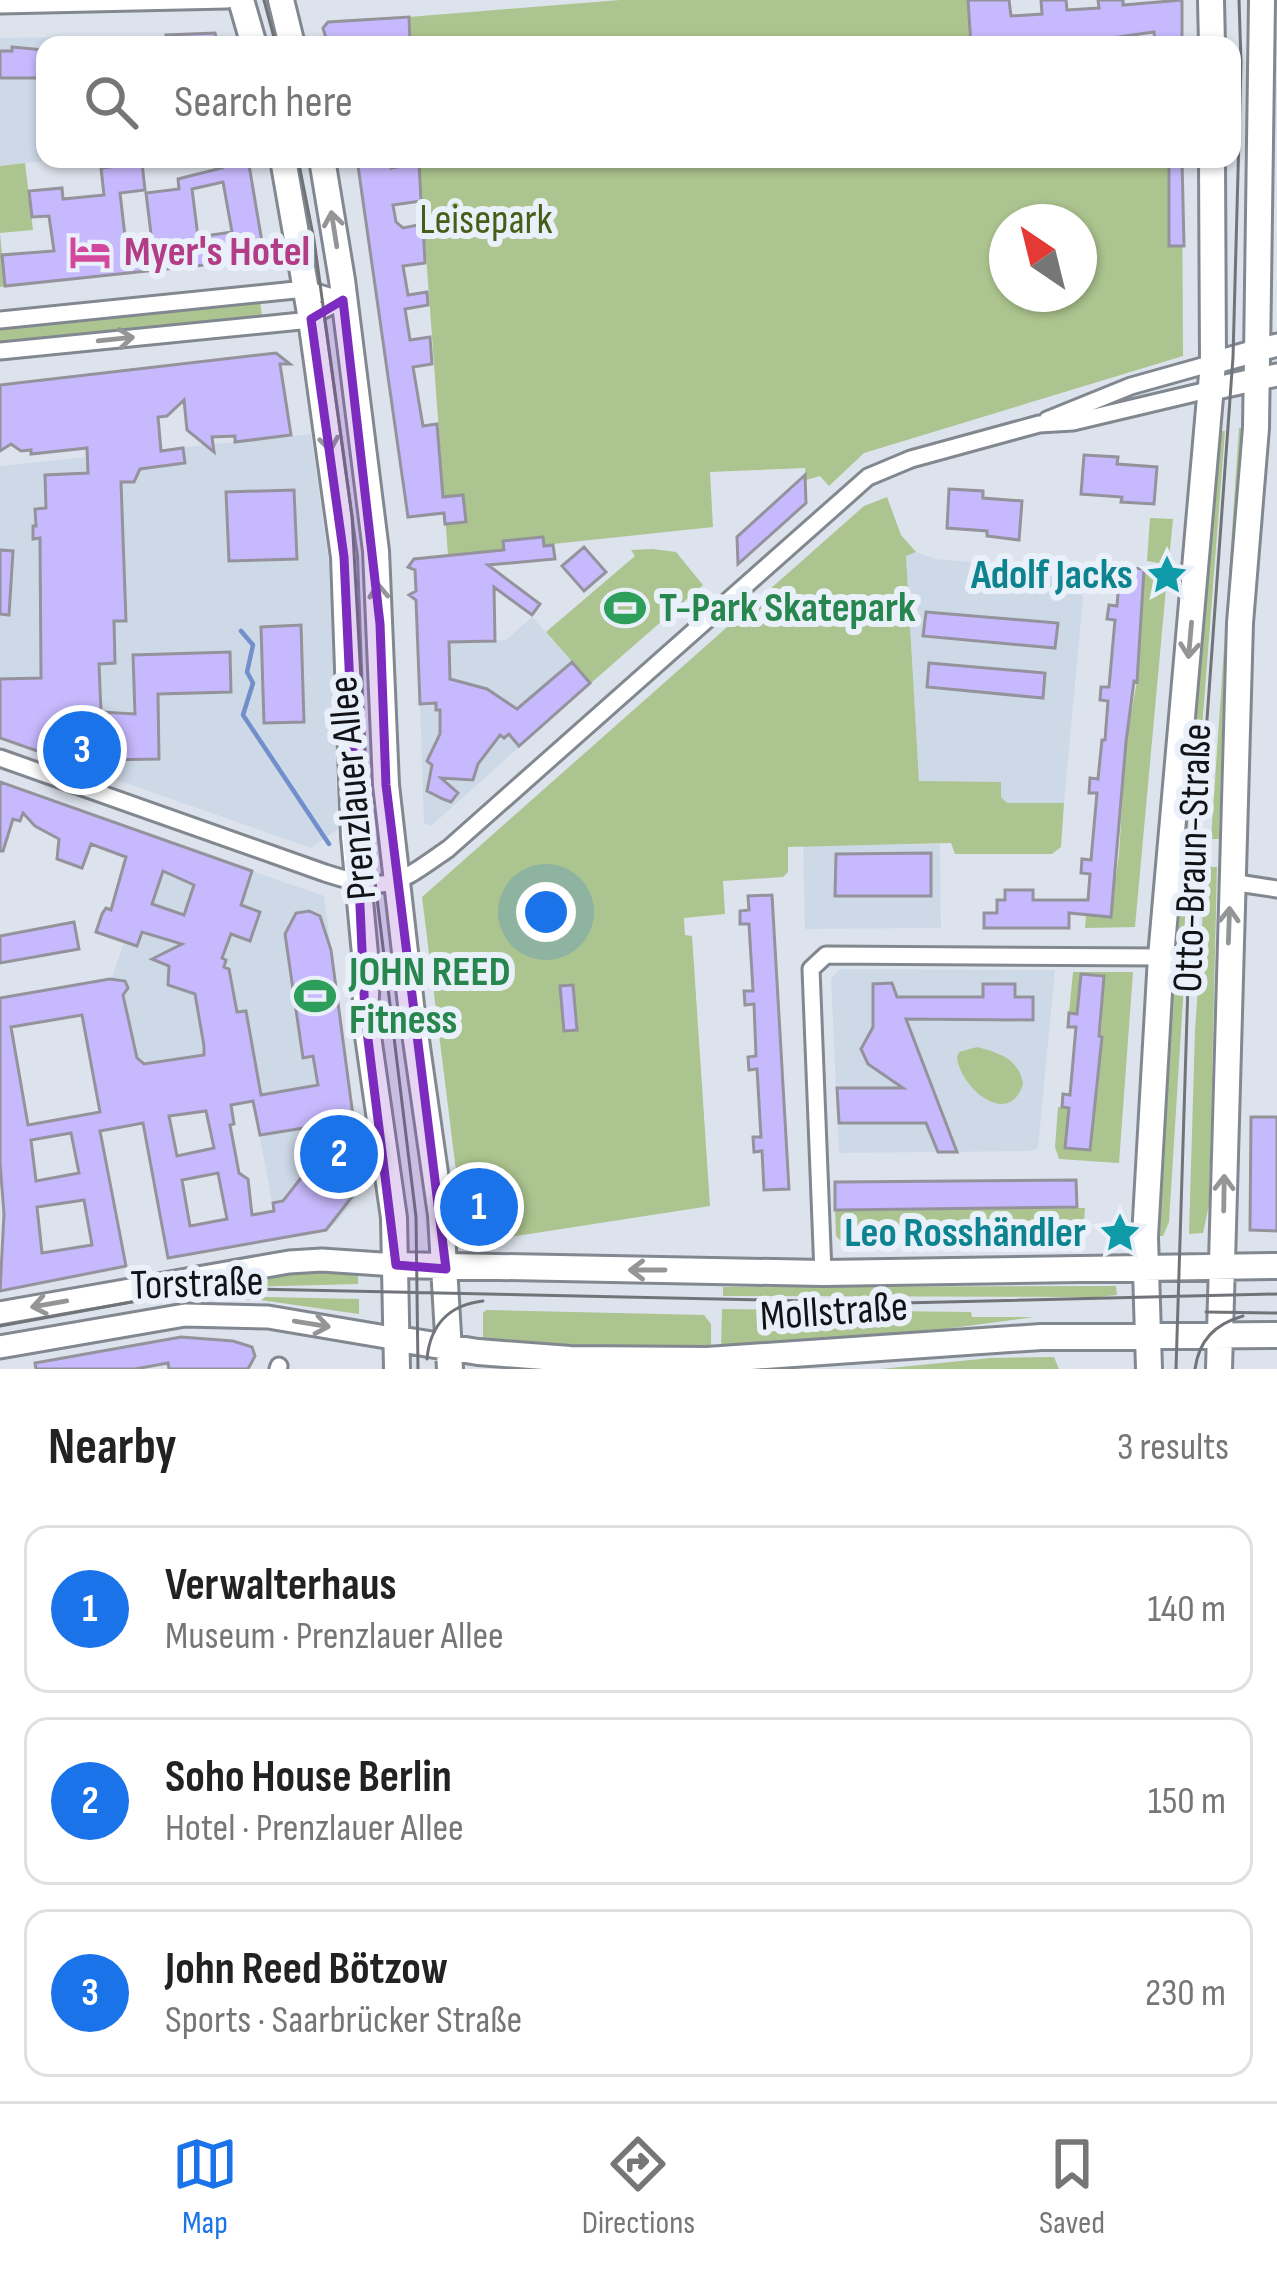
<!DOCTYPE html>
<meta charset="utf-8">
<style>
body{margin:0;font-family:"Sofia Sans Condensed",sans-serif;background:#f6f6f6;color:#222}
.compass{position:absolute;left:989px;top:204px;width:108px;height:108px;border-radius:50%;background:#fff;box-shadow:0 3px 9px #0004;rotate:325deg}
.you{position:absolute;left:546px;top:912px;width:42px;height:42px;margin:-30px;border:9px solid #fff;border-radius:50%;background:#1a73e8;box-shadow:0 0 0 18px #1a73e833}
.badge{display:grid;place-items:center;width:78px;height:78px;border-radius:50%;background:#1a73e8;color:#fff;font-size:39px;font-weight:700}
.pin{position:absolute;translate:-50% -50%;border:6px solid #fff;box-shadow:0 3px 12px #0006}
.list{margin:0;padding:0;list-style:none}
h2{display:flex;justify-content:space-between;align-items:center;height:156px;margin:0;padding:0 48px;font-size:51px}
h2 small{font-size:39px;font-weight:400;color:#767676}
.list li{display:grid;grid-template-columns:78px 1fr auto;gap:36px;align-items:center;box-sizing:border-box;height:168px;margin:0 24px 24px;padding:0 24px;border:3px solid #e0e0e0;border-radius:24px}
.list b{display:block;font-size:45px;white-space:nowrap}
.list p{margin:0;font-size:39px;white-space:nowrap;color:#767676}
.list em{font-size:39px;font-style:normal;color:#767676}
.icon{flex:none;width:66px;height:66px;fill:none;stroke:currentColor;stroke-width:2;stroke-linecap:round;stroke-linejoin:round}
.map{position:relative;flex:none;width:1277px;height:1369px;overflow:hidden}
.search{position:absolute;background:#fff;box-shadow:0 3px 9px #0004;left:36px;right:36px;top:36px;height:132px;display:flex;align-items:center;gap:30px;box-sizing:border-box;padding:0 42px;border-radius:24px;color:#767676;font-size:45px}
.sheet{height:732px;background:#fff}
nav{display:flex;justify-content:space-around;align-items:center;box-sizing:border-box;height:168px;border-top:3px solid #e0e0e0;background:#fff;font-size:33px;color:#767676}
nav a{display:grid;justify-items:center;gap:6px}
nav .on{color:#1a73e8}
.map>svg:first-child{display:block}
</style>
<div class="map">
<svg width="1277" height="1369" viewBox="0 0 1277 1369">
<rect width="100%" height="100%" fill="#dde3ec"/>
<path fill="#ced9e8" d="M 64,37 L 64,45 L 45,45 L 45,159 L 64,159 L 0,166 L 0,38 Z
M 311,434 L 329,564 L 338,829 L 311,848 L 0,739 L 0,466 Z
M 916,552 L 935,559 L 1065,570 L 1080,584 L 1083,598 L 1064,803 L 1006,803 L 1001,797 L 1001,783 L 919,782 L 906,555 Z
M 532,617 L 591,683 L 431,826 L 424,823 L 418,644 L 506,640 Z
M 160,839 L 324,896 L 362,1184 L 359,1195 L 336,1223 L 326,1230 L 279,1238 L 250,1086 L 123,1108 L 104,1000 Z
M 940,844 L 941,928 L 805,929 L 803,846 Z
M 840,969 L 1055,970 L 1038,1148 L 1032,1151 L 839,1153 L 831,979 Z"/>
<path fill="#acc48f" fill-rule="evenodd" d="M 620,0 L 968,0 L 971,45 L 411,45 L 409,17 Z
M 419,159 L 1182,159 L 1183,356 L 864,453 L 829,486 L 820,476 L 806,480 L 805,468 L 710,472 L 713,527 L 448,555 ZM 1007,222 L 1079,222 L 1079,294 L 1007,294 Z
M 25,163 L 33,230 L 0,233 L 5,286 L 0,287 L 0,166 Z
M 260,299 L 262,317 L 0,346 L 0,327 Z
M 1244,427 L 1225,634 L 1219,839 L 1211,839 L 1239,428 Z
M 1219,431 L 1225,431 L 1193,845 L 1184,845 Z
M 887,497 L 901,535 L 916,552 L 906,556 L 919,781 L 1001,782 L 1001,797 L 1007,803 L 1064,803 L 1061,847 L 1052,854 L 955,854 L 951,843 L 788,847 L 788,872 L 783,877 L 723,881 L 725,914 L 684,918 L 685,935 L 692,936 L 710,1206 L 477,1242 L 463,1227 L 422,897 L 864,506 Z
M 1150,518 L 1173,519 L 1169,560 L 1165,564 L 1147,561 Z
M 652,549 L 676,552 L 703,585 L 591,683 L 546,632 L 635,556 L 631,550 Z
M 1144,569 L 1163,572 L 1167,577 L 1135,927 L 1085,928 L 1086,915 L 1110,917 L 1119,855 L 1126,742 L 1137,681 Z
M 1206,867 L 1217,867 L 1209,1205 L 1203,1233 L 1189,1234 L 1195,1031 Z
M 1187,868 L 1191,872 L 1169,1222 L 1163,1236 L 1160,1236 L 1169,1016 L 1183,872 Z
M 1073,972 L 1133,972 L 1119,1163 L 1059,1159 L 1055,1147 L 1058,1107 L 1069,1108 L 1066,1147 L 1098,1089 L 1104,977 L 1077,1014 L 1069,1013 Z
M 977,1047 C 1000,1053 1019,1059 1023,1084 C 1009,1129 960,1088 957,1057 L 959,1052 Z
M 1085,1208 L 1083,1236 L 1068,1244 L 845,1245 L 836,1236 L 835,1210 Z
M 313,1270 L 358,1272 L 358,1284 L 203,1288 L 268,1273 Z
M 1116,1286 L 1117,1295 L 1098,1297 L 723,1296 L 723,1287 Z
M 214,1296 L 359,1299 L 359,1314 L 260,1300 L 202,1299 Z
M 722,1309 L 971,1312 L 972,1317 L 1034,1317 L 809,1347 L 721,1347 Z
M 486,1310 L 704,1315 L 711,1324 L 711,1347 L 598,1347 L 483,1340 L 483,1313 Z
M 1054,1357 L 1059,1369 L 880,1369 L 991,1358 Z"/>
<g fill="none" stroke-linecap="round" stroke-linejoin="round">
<path stroke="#728fcb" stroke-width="4.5" d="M 241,631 L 253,645 L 247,672 L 253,683 L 243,715 L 329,844"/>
</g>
<path fill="#c7b9fd" stroke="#94939c" stroke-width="3" fill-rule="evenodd" d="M 968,0 L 1009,0 L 1011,16 L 1042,14 L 1041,0 L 1066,0 L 1067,10 L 1099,8 L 1098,0 L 1123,0 L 1123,5 L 1182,0 L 1182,45 L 1155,43 L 1154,32 L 1062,45 L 971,45 Z
M 409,17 L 410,42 L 328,45 L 323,28 L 328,22 Z
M 215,33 L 218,45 L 166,45 L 166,35 Z
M 12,47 L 45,50 L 45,78 L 0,78 L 0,51 L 12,51 Z
M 220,159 L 248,159 L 264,254 L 260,259 L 5,286 L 2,255 L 54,251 L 49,216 L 32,217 L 29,191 L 62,188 L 63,199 L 104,195 L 101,168 L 142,163 L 145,190 L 120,193 L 126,245 L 152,242 L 146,193 L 179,189 L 178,179 L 222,168 ZM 223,182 L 232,232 L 198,237 L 192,189 Z
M 357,159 L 388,159 L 391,168 L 419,163 L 421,201 L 393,205 L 396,222 L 403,228 L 423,224 L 425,263 L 403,266 L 408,295 L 427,292 L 428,305 L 405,309 L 410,340 L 430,337 L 432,364 L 413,367 L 423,426 L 437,424 L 443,497 L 463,495 L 466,522 L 445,524 L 444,513 L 408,517 Z
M 1169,159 L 1182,159 L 1184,246 L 1169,246 Z
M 276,353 L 290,364 L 280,364 L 291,435 L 235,442 L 235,436 L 212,437 L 214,452 L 187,430 L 184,400 L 167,416 L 158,417 L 161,451 L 183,448 L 185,463 L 140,469 L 134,482 L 121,482 L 126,621 L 114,621 L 115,663 L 99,664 L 101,712 L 135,714 L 133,655 L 230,652 L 231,692 L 158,694 L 159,759 L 103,760 L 103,774 L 0,738 L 0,679 L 41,678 L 40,538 L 33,539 L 33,526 L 36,526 L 35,509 L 46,508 L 45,475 L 88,473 L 87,448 L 31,454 L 31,450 L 21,451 L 11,444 L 0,451 L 0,385 Z
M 1084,455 L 1118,457 L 1117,464 L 1157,467 L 1154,504 L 1121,502 L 1122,497 L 1081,494 Z
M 805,475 L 806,503 L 738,564 L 737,537 Z
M 949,489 L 983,491 L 983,498 L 1022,501 L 1019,540 L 987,536 L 987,531 L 947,528 Z
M 294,490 L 297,559 L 229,561 L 226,492 Z
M 543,537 L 544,546 L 553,545 L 555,559 L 488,565 L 540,604 L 532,615 L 494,587 L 495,641 L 449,642 L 450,679 L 487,689 L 517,709 L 572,662 L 590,683 L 519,746 L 509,734 L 504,738 L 500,735 L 478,764 L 473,780 L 441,778 L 458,793 L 451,802 L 443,799 L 427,791 L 432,765 L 427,761 L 440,734 L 440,710 L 436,710 L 436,703 L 420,704 L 416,600 L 409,595 L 416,591 L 415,570 L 408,567 L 414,559 L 504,550 L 503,541 Z
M 584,547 L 606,572 L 584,591 L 562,566 Z
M 0,550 L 13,551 L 9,615 L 0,614 Z
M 1120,567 L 1144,569 L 1137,682 L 1134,681 L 1126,742 L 1111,917 L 1069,913 L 1069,928 L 984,928 L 984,913 L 997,913 L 997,900 L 1005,900 L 1005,890 L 1033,890 L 1033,900 L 1088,900 L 1090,874 L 1081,873 L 1082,859 L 1091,860 L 1097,793 L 1089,793 L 1090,778 L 1098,779 L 1102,740 L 1105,740 L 1108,701 L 1100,700 L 1101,687 L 1109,687 L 1115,620 L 1107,619 L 1109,605 L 1117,606 Z
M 926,612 L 1058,623 L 1055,648 L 923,636 Z
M 301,625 L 304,722 L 264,723 L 261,627 Z
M 929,663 L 1045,673 L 1043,698 L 927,687 Z
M 0,782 L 252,871 L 241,905 L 260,912 L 250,941 L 231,934 L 222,958 L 226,960 L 224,967 L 229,969 L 237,1012 L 246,1011 L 261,1095 L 318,1085 L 313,1056 L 303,1058 L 285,934 L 296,913 L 309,911 L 320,916 L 331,950 L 362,1184 L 326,1230 L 168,1258 L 143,1123 L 100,1131 L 126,1266 L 0,1291 L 4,1214 L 0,1162 L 0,998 L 110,979 L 125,981 L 128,988 L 123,995 L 137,1058 L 144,1064 L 204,1055 L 204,1046 L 195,994 L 168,985 L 169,966 L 152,959 L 182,944 L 142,932 L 137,946 L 96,932 L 102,914 L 106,908 L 111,910 L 126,857 L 91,844 L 82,868 L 57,859 L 59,839 L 35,826 L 23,813 L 20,821 L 13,819 L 3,851 L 0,851 ZM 163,871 L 194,885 L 184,915 L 152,904 ZM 82,1015 L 100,1112 L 28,1125 L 11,1027 ZM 253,1101 L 260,1135 L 310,1127 L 311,1136 L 338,1131 L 283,1201 L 273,1203 L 274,1211 L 252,1215 L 248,1179 L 239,1173 L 230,1125 L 234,1124 L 231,1105 ZM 206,1111 L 214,1148 L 177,1156 L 169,1116 ZM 71,1133 L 79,1173 L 36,1181 L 31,1140 ZM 218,1173 L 227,1219 L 190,1226 L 182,1180 ZM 84,1200 L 92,1245 L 42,1253 L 37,1207 Z
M 931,853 L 931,896 L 835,896 L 836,854 Z
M 772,895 L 789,1189 L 764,1190 L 762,1151 L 754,1152 L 753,1137 L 761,1137 L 757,1069 L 749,1070 L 748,1057 L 756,1056 L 754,1004 L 745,1005 L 744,991 L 753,991 L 749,924 L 740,924 L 740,911 L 749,910 L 748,896 Z
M 74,922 L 79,949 L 0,963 L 0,936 Z
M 1081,974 L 1104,976 L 1099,1036 L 1102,1037 L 1090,1150 L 1065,1148 L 1069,1108 L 1062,1107 L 1063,1094 L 1070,1095 L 1076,1027 L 1068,1027 L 1069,1013 L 1077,1014 Z
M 892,983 L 897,997 L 983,997 L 983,984 L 1015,984 L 1015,997 L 1033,997 L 1033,1020 L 906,1019 L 957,1152 L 938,1152 L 926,1123 L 839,1123 L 837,1088 L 903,1088 L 868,1064 L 861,1049 L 873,1027 L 873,984 Z
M 573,985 L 577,1030 L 564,1031 L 560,986 Z
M 1251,1117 L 1277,1117 L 1277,1231 L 1250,1230 Z
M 1076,1180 L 1077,1207 L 835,1210 L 835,1182 Z
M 491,1201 L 496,1240 L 477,1242 L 472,1203 Z
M 181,1337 L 233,1341 L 252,1347 L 255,1356 L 248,1369 L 169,1369 L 168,1363 L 135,1369 L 36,1369 L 35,1363 Z"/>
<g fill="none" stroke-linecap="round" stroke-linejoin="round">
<g stroke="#828890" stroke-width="21">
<path id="street" d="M 0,5 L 227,0
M 0,320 L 305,289 L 343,300
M 0,351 L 301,321 L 343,300
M 1047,420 L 1131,386 L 1213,363
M 0,758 L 325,873 C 390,894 396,885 448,849 L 868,477 L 911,459 L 1039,424 L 1073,422 L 1212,389
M 1231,882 L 1277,889
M 823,1273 L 811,969 L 826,955 L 1161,957
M 278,1369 L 279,1366"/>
</g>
<g stroke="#828890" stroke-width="27">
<path id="secondary" d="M 1213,363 L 1277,345
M 1212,389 L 1277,375
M 0,1313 L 289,1262 L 322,1260 L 396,1265
M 0,1347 L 185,1315 L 268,1317 L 398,1339"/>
</g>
<g stroke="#828890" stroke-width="30">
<path id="primary" d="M 241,0 L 254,45
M 281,0 L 292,45
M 1211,0 L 1212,45
M 283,159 L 311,319 L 344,557 L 354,836 L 367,976 L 365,1015 L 394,1218 L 397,1369
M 322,159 L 342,280 L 376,551 L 386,785 L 411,1005 L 441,1215 L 450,1369
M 396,1265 L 823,1273 L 1277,1266
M 398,1339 L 478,1352 L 570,1359 L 707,1360 L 1041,1337 L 1277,1335
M 1149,1369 L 1145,1237 L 1161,957 L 1213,363 L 1212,159
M 1219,1369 L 1240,623 L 1256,428 L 1262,0"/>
</g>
<use href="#street" stroke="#fff" stroke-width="15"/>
<use href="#secondary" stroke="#fff" stroke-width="21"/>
<use href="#primary" stroke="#fff" stroke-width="24"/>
<path stroke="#707479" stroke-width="3" d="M 264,0 L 276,45
M 298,159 L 314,240 L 352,516 L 370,841 L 416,1217 L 418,1369
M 1206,1312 L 1277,1313
M 0,1326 L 170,1295 L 253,1289 L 902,1303 L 1277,1294
M 427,1359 C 430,1325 449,1305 483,1301
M 1176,1369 L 1188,984 L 1233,357 L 1241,62 L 1239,0
M 1195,1369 C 1199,1340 1215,1324 1243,1316"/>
</g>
<defs><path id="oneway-shaft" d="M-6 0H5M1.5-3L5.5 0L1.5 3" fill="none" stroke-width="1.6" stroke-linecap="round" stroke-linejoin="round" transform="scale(3)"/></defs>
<g stroke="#949596">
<use href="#oneway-shaft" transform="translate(334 229) rotate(-99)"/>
<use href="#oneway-shaft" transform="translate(116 339) rotate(-6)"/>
<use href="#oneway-shaft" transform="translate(328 434) rotate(82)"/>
<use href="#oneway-shaft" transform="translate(379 601) rotate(-93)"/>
<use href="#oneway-shaft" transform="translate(1190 640) rotate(95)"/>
<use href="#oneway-shaft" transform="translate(1229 925) rotate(-88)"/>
<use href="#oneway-shaft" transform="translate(1224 1193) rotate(-89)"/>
<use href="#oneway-shaft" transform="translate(647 1270) rotate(-180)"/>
<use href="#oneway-shaft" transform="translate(49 1304) rotate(170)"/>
<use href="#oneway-shaft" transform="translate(312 1324) rotate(9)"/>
</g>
<path fill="#7b2cbf" fill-opacity="0.2" stroke="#7b2cbf" stroke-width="9" stroke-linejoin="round" d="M 343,300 L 380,624 L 386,785 L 446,1269 L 396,1265 L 365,1015 L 344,557 L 311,319 Z"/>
<defs>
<g id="hotel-bare" transform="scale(3.24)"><path d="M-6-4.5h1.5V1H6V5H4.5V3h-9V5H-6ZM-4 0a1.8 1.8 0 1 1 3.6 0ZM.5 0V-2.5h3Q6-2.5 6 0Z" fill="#d1479c" stroke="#eaf0f9" stroke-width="2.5" paint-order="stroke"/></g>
<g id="sight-bare" transform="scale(3.24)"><path d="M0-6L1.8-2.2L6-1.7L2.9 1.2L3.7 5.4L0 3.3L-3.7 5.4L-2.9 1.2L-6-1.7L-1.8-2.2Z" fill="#0f9aa8" stroke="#eaf0f9" stroke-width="2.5" paint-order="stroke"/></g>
<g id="stadium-bare" transform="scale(3.24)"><path d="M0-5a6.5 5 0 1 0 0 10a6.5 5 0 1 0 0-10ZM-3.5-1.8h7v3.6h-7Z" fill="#2e9e5b" stroke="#eaf0f9" stroke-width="2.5" paint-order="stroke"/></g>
</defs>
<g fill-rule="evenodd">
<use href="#hotel-bare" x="90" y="252"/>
<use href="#sight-bare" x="1167" y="575"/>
<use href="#stadium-bare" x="625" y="608"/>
<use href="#stadium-bare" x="315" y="996"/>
<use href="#sight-bare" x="1120" y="1233"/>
</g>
<g text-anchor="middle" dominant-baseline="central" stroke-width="12" stroke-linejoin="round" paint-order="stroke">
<g font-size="42" fill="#465f18" stroke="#eaf0f9">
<text x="486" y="220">Leisepark</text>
</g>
<g font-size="42" font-weight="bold" fill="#b23c85" stroke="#eaf0f9" text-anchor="start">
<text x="124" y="252">Myer's Hotel</text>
</g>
<g font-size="42" font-weight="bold" fill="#0d838f" stroke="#eaf0f9" text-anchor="end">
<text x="1133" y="575">Adolf Jacks</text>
<text x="1086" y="1233">Leo Rosshändler</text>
</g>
<g font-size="42" font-weight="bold" fill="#27864d" stroke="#eaf0f9" text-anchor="start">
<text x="659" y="608">T-Park Skatepark</text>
<text x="349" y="972">JOHN REED<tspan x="349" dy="48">Fitness</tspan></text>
</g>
<g font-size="42" fill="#111316" stroke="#eaf0f9">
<text transform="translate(353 788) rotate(-95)">Prenzlauer Allee</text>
<text transform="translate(1193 858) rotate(-88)">Otto-Braun-Straße</text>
<text transform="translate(197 1284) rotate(-2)">Torstraße</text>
<text transform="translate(834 1312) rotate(-4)">Mollstraße</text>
</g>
</g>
</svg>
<svg class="compass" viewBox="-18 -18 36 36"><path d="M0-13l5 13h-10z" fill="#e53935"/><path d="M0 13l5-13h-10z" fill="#767676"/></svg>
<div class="you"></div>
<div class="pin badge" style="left:479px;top:1207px">1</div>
<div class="pin badge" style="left:339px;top:1154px">2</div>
<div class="pin badge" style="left:82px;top:750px">3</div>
<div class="search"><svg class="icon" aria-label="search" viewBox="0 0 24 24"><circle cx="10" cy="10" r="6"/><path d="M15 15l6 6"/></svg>Search here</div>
</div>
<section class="sheet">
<h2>Nearby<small>3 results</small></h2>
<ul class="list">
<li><span class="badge">1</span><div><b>Verwalterhaus</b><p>Museum · Prenzlauer Allee</p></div><em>140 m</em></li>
<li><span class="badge">2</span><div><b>Soho House Berlin</b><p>Hotel · Prenzlauer Allee</p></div><em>150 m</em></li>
<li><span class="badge">3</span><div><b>John Reed Bötzow</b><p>Sports · Saarbrücker Straße</p></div><em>230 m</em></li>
</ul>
</section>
<nav>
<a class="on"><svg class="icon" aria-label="map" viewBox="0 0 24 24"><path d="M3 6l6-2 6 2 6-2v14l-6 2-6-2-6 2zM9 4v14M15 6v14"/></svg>Map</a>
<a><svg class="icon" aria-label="directions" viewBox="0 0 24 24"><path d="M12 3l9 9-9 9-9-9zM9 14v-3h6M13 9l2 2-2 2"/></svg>Directions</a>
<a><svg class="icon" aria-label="saved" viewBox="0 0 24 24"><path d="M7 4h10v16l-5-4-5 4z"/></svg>Saved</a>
</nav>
